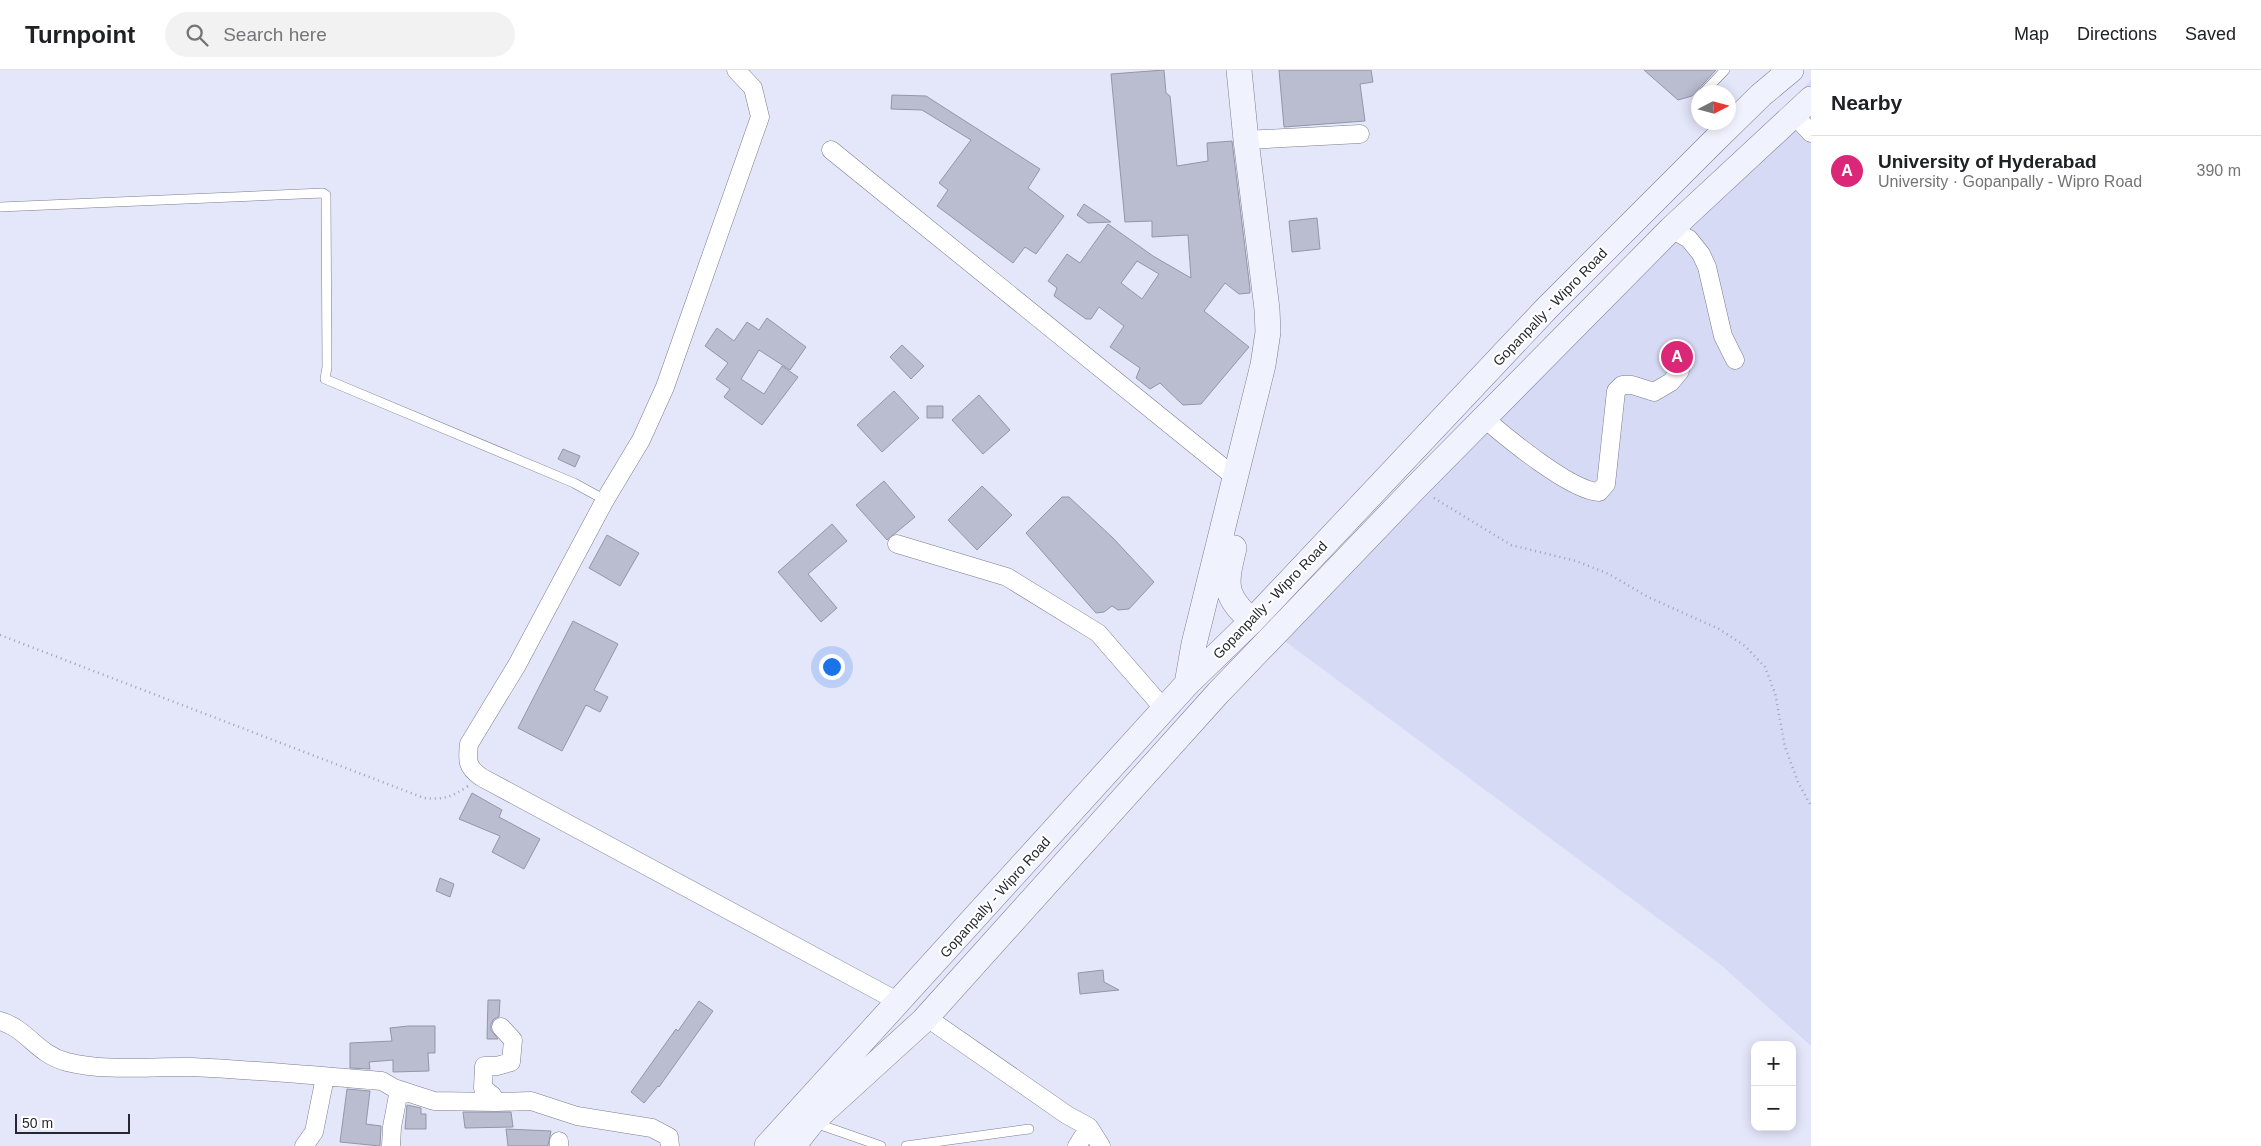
<!DOCTYPE html>
<html lang="en">
<head>
<meta charset="utf-8">
<style>
  body { margin:0; font-family:Arial,sans-serif; background:#f2f2f2; color:#202124 }
  .controls { position:absolute; right:15px; bottom:15px; display:grid; overflow:hidden; border-radius:10px; box-shadow:0 2px 12px #0003 }
  .controls button { width:45px; height:45px; display:grid; place-items:center; padding:0; border:0; border-bottom:1px solid #e0e0e0; background:#fff; color:#202124; font:25px sans-serif }
  .compass { position:absolute; left:1691px; top:15px; width:45px; height:45px; border-radius:50%; background:#fff; box-shadow:0 2px 12px #0003; rotate:84deg }
  .scale { position:absolute; left:15px; bottom:12px; width:115px; box-sizing:border-box; padding-left:5px; border:2px solid #27282f; border-top:0; font-size:14px; line-height:18px; white-space:nowrap; color:#27282f; -webkit-text-stroke:4px #fff; paint-order:stroke }
  .you { position:absolute; left:831px; top:596px; width:18px; height:18px; margin:-12px; border:4px solid #fff; border-radius:50%; background:#1a73e8; box-shadow:0 0 0 8px #1a73e833 }
  .badge { display:grid; place-items:center; width:32px; height:32px; border-radius:50%; background:#db2777; color:#fff; font-size:16px; font-weight:700 }
  .pin { position:absolute; translate:-50% -50%; border:2px solid #fff; box-shadow:0 1px 5px #0006 }
  .list { margin:0; padding:0; list-style:none }
  h2 { display:flex; justify-content:space-between; align-items:center; height:65px; margin:0; padding:0 20px; font-size:21px }
  h2 small { font-size:16px; font-weight:400; color:#757577 }
  .list li { display:grid; grid-template-columns:32px 1fr auto; gap:15px; align-items:center; box-sizing:border-box; height:70px; padding:0 20px; border-top:1px solid #e0e0e0 }
  .list b { display:block; font-size:19px; white-space:nowrap }
  .list p { margin:0; font-size:16px; white-space:nowrap; color:#757577 }
  .list em { font-size:16px; font-style:normal; color:#757577 }
  .icon { flex:none; width:28px; height:28px; fill:none; stroke:currentColor; stroke-width:2; stroke-linecap:round; stroke-linejoin:round }
  .map { position:relative; flex:none; width:1811px; height:1076px; overflow:hidden }
  header { display:flex; align-items:center; gap:30px; box-sizing:border-box; height:70px; padding:0 25px; background:#fff; border-bottom:1px solid #e0e0e0 }
  header strong { font-size:24px }
  nav { display:flex; gap:28px; margin-inline-start:auto; font-size:18px }
  .search { width:350px; height:45px; background:#f2f2f2; display:flex; align-items:center; gap:12px; box-sizing:border-box; padding:0 18px; border-radius:28px; color:#757577; font-size:19px }
  main { display:flex }
  aside { flex:1; background:#fff }
  .map>svg:first-child { display:block }
  .built { fill:#d7daf5 }
  .building { fill:#babccf; stroke:#9395a8; fill-rule:evenodd }
  .lines { fill:none; stroke-linecap:round; stroke-linejoin:round }
  .lane-casing { stroke:#7b7d8f; stroke-width:10 }
  .street-casing { stroke:#7b7d8f; stroke-width:19 }
  .secondary-casing { stroke:#7b7d8f; stroke-width:26 }
  .path { stroke:#a0a2b1; stroke-width:2.5; stroke-dasharray:1 4; stroke-linecap:butt }
  .lane { stroke:#fff; stroke-width:9 }
  .street { stroke:#fff; stroke-width:18 }
  .secondary { stroke:#f0f2fd; stroke-width:25 }
  .labels { text-anchor:middle; dominant-baseline:central; stroke-width:4.5; stroke-linejoin:round; paint-order:stroke }
  .street-label { font-size:14px; fill:#27282f; stroke:#fff }
</style>
</head>
<body>
<header>
<strong>Turnpoint</strong>
<div class="search"><svg class="icon" aria-label="search" viewBox="0 0 24 24"><circle cx="10" cy="10" r="6"/><path d="M15 15l6 6"/></svg>Search here</div>
<nav><a>Map</a><a>Directions</a><a>Saved</a></nav>
</header>
<main>
<div class="map">
<svg width="1811" height="1076" viewBox="0 0 1811 1076">
  <rect width="100%" height="100%" fill="#e4e6fa"/>
  <!-- built -->
  <path class="built" d="M 1811,10 L 1811,976 L 1721,895 L 1274,563 Z"/>
  <!-- building -->
  <path class="building" d="M 1164,0 L 1166,23 L 1170,26 L 1177,96 L 1208,91 L 1207,73 L 1232,71 L 1250,219 L 1250,223 L 1239,224 L 1225,213 L 1204,241 L 1249,277 L 1201,334 L 1183,335 L 1160,313 L 1150,319 L 1136,308 L 1140,298 L 1110,277 L 1124,256 L 1099,237 L 1091,249 L 1086,249 L 1054,226 L 1057,218 L 1048,211 L 1067,184 L 1080,193 L 1108,154 L 1153,186 L 1191,208 L 1188,165 L 1152,167 L 1152,151 L 1125,152 L 1111,4 ZM 1137,191 L 1159,204 L 1142,229 L 1121,213 Z
    M 1279,0 L 1371,0 L 1373,12 L 1360,14 L 1365,51 L 1284,57 Z
    M 1644,0 L 1716,0 L 1692,26 L 1678,30 Z
    M 892,25 L 926,26 L 1040,99 L 1028,118 L 1064,146 L 1036,184 L 1025,177 L 1013,193 L 937,136 L 948,120 L 939,113 L 971,70 L 922,40 L 891,39 Z
    M 1084,134 L 1111,152 L 1088,153 L 1077,145 Z
    M 1317,148 L 1320,179 L 1292,182 L 1289,151 Z
    M 767,248 L 806,277 L 790,300 L 759,280 L 741,309 L 764,324 L 782,296 L 798,307 L 762,355 L 724,327 L 730,319 L 716,309 L 728,293 L 705,276 L 717,258 L 734,271 L 747,252 L 759,260 Z
    M 902,275 L 924,296 L 911,309 L 890,287 Z
    M 894,321 L 919,348 L 882,382 L 857,355 Z
    M 979,325 L 1010,360 L 983,384 L 952,350 Z
    M 927,336 L 943,336 L 943,348 L 927,348 Z
    M 563,379 L 580,386 L 575,397 L 558,389 Z
    M 884,411 L 915,447 L 887,470 L 856,435 Z
    M 982,416 L 1012,445 L 977,480 L 948,450 Z
    M 1062,427 L 1069,427 L 1113,468 L 1154,512 L 1129,539 L 1118,540 L 1112,536 L 1104,542 L 1096,543 L 1026,463 Z
    M 832,454 L 847,471 L 808,504 L 837,538 L 821,552 L 778,502 Z
    M 607,465 L 639,483 L 620,516 L 589,498 Z
    M 573,551 L 618,574 L 594,620 L 608,627 L 600,642 L 586,635 L 562,681 L 518,658 Z
    M 472,723 L 502,740 L 499,747 L 540,769 L 524,799 L 492,782 L 500,766 L 459,749 Z
    M 440,808 L 454,814 L 450,827 L 436,821 Z
    M 1103,900 L 1104,912 L 1119,920 L 1080,924 L 1078,903 Z
    M 488,930 L 500,930 L 499,947 L 494,949 L 491,954 L 491,960 L 498,969 L 487,969 Z
    M 699,931 L 713,941 L 659,1017 L 658,1016 L 644,1033 L 631,1022 L 676,959 L 678,961 Z
    M 408,956 L 435,956 L 435,983 L 428,983 L 429,1001 L 393,1002 L 393,990 L 369,992 L 370,999 L 350,998 L 350,973 L 392,971 L 390,958 Z
    M 347,1019 L 370,1021 L 366,1054 L 381,1056 L 380,1076 L 340,1072 Z
    M 407,1035 L 421,1038 L 421,1044 L 426,1044 L 426,1059 L 405,1059 Z
    M 463,1042 L 511,1042 L 513,1057 L 465,1058 Z
    M 506,1059 L 551,1061 L 548,1076 L 508,1076 Z"/>
  <g class="lines">
    <!-- lane casing -->
    <g class="lane-casing">
      <path id="lane" d="M 1704,22 L 1725,0
        M 0,137 L 323,123 L 326,125 L 327,297 L 325,309 L 574,413 L 605,430
        M 815,1053 L 881,1076
        M 906,1076 L 1029,1059"/>
    </g>
    <!-- street casing -->
    <g class="street-casing">
      <path id="street" d="M 736,0 L 753,18 L 760,47 L 665,317 L 641,370 L 605,430 L 517,595 L 469,674 C 467,691 467,697 481,707 L 899,932
        M 1795,46 L 1811,63
        M 1246,70 L 1360,64
        M 831,80 L 1236,408
        M 1671,159 L 1689,169 L 1701,184 L 1707,197 L 1723,266 L 1735,290
        M 1485,349 C 1507,368 1571,421 1599,422 L 1606,414 L 1616,321 L 1622,315 L 1632,315 L 1654,322 L 1671,312 L 1680,301
        M 897,474 L 1007,507 L 1098,563 L 1165,640
        M 926,947 L 1067,1045 L 1089,1057 L 1077,1076
        M 0,951 C 28,959 36,984 67,992 C 107,1002 151,996 192,997 C 255,1000 319,1006 382,1011 L 394,1018 L 434,1031 L 496,1032 L 531,1031 L 577,1046 L 652,1058 L 669,1067 L 670,1076
        M 496,1032 L 492,1025 L 483,1018 L 484,996 L 497,996 L 511,992 L 513,970 L 501,957
        M 1089,1057 L 1101,1076
        M 304,1076 L 314,1062 L 325,1007
        M 391,1076 L 392,1057 L 399,1020
        M 559,1076 L 559,1071"/>
    </g>
    <!-- secondary casing -->
    <g class="secondary-casing">
      <path id="secondary" d="M 1234,478 C 1225,515 1223,525 1252,551
        M 1187,614 L 1194,574 L 1263,295 L 1268,262 L 1267,239 L 1246,70 L 1239,0
        M 767,1076 L 1187,614 L 1252,551 L 1547,238 L 1712,73 L 1761,25 L 1791,0
        M 793,1076 L 812,1052 L 923,951 L 1218,623 L 1416,417 L 1671,159 L 1811,29"/>
    </g>
    <!-- path -->
    <path class="path" d="M 1434,428 L 1511,475 L 1576,491 L 1609,504 L 1648,527 L 1719,559 L 1745,576 L 1765,597 L 1775,623 L 1785,677 L 1798,712 L 1811,736
      M 0,565 L 424,728 C 443,730 452,727 468,716"/>
    <!-- lane -->
    <use href="#lane" class="lane"/>
    <!-- street -->
    <use href="#street" class="street"/>
    <!-- secondary -->
    <use href="#secondary" class="secondary"/>
  </g>
  <g class="labels">
    <!-- street labels -->
    <g class="street-label">
      <text transform="translate(1550 237) rotate(-46)">Gopanpally - Wipro Road</text>
      <text transform="translate(1270 530) rotate(-46)">Gopanpally - Wipro Road</text>
      <text transform="translate(995 827) rotate(-48)">Gopanpally - Wipro Road</text>
    </g>
  </g>
</svg>
<div class="controls">
<button>+</button>
<button>−</button>
</div>
<svg class="compass" viewBox="-18 -18 36 36"><path d="M0-13l5 13h-10z" fill="#e53935"/><path d="M0 13l5-13h-10z" fill="#757577"/></svg>
<div class="scale">50 m</div>
<div class="you"></div>
<div class="pin badge" style="left:1677px;top:287px">A</div>
</div>
<aside>
<h2>Nearby<small></small></h2>
<ul class="list">
<li><span class="badge">A</span><div><b>University of Hyderabad</b><p>University · Gopanpally - Wipro Road</p></div><em>390 m</em></li>
</ul>
</aside>
</main>
</body>
</html>
